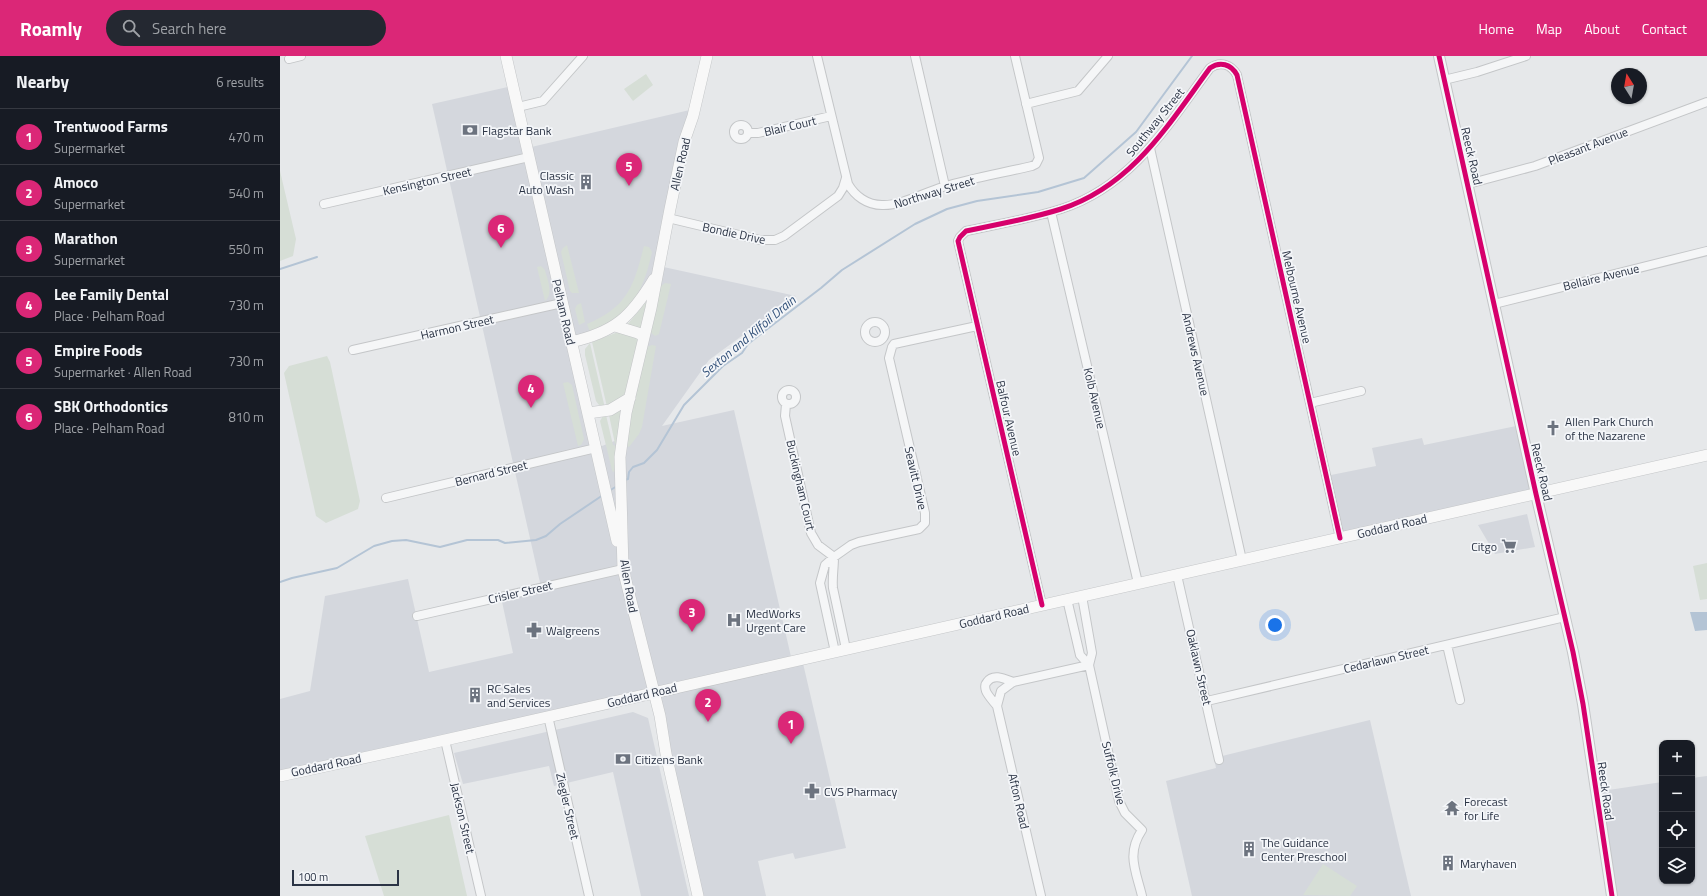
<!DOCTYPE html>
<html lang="en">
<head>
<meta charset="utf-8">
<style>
  body { margin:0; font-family:"Titillium Web",sans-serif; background:#242831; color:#f1f3f6 }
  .controls { position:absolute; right:12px; bottom:12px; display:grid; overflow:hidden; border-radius:8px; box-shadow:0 1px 3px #0004 }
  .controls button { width:36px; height:36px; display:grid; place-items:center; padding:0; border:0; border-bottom:1px solid #363941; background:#171b24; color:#f1f3f6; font:20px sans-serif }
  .compass { position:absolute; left:1331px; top:12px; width:36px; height:36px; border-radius:50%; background:#171b24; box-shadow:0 1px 3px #0004; rotate:349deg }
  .scale { position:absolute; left:12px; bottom:10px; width:107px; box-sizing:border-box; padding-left:4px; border:2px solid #2b3445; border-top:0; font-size:11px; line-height:14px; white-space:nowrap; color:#2b3445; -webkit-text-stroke:3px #f4f6f9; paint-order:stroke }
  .you { position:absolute; left:995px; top:569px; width:14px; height:14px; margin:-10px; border:3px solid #fff; border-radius:50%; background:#1a73e8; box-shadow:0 0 0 6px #1a73e833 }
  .badge { display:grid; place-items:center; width:26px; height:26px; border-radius:50%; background:#db2777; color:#fff; font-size:13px; font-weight:700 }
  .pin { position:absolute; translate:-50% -33px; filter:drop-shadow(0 1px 2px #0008) }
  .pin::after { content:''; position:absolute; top:21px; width:14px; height:12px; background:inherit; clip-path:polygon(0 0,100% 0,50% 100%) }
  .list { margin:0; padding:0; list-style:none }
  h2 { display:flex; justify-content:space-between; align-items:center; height:52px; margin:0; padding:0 16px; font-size:17px }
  h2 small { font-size:13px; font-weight:400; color:#9ea1a6 }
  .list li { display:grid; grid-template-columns:26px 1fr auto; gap:12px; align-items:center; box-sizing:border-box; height:56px; padding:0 16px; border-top:1px solid #363941 }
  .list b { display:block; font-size:15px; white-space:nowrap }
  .list p { margin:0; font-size:13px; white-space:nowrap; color:#9ea1a6 }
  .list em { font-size:13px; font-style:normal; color:#9ea1a6 }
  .icon { flex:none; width:22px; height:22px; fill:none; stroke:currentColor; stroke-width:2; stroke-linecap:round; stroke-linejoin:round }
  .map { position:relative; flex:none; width:1427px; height:840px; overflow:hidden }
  header { display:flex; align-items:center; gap:24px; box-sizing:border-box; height:56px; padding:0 20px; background:#db2777; color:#fff }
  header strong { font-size:19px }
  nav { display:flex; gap:22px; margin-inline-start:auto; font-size:14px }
  .search { width:280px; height:36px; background:#242831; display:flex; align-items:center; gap:10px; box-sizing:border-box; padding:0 14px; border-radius:22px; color:#9ea1a6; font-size:15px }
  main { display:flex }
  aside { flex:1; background:#171b24 }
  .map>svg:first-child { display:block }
  .built { fill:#d4d7dd; fill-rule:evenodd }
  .green { fill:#d6ded6 }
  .water { fill:#b4c4d5 }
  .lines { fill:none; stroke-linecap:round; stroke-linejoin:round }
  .stream { stroke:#b4c4d5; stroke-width:2 }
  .minor-casing { stroke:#c4c6c8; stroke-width:10 }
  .tertiary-casing { stroke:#c4c6c8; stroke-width:12 }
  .secondary-casing { stroke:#c4c6c8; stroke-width:12 }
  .minor { stroke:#f5f6f7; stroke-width:8 }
  .tertiary { stroke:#f5f6f7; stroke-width:10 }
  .secondary { stroke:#f8f8f8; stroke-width:11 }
  .cycleway-casing { stroke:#f4f6f9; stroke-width:8 }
  .cycleway { stroke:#d6006c; stroke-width:5 }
  .labels { text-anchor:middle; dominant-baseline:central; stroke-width:3.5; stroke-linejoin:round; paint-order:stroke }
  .street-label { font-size:12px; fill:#2b3445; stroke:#f4f6f9 }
  .poi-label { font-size:12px; fill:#2b3445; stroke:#f4f6f9; text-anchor:start }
  .water-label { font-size:13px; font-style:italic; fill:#34527a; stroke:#f4f6f9 }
</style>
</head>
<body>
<header>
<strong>Roamly</strong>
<div class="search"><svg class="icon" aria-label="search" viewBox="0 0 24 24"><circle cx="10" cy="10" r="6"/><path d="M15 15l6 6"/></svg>Search here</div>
<nav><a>Home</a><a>Map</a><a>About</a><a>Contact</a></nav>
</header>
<main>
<aside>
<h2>Nearby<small>6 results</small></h2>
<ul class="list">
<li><span class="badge">1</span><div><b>Trentwood Farms</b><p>Supermarket</p></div><em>470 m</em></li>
<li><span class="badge">2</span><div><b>Amoco</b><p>Supermarket</p></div><em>540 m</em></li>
<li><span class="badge">3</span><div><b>Marathon</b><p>Supermarket</p></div><em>550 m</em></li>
<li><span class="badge">4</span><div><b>Lee Family Dental</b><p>Place · Pelham Road</p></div><em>730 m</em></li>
<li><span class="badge">5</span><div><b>Empire Foods</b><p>Supermarket · Allen Road</p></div><em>730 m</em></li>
<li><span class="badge">6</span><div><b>SBK Orthodontics</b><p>Place · Pelham Road</p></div><em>810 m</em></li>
</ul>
</aside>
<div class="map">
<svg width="1427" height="840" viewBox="0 0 1427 840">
  <rect width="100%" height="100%" fill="#e6e8ea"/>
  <!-- built -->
  <path class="built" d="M 232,30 L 247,92 L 414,53 L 379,210 L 516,240 L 429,304 L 382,370 L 454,354 L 512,605 L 522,603 L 566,792 L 515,803 L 513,797 L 478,805 L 486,840 L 418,840 L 372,637 L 0,720 L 0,643 L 30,635 L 45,540 L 128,523 L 149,616 L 233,597 L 221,541 L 261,531 L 152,48 ZM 377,219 L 342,382 L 317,392 L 291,286 L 361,244 Z
    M 1241,369 L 1256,438 L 1060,482 L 1046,420 L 1096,410 L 1092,392 L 1142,382 L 1144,389 Z
    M 1247,458 L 1255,491 L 1215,498 L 1198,469 Z
    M 353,656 L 368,662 L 409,840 L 361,840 L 333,716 L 274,730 L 269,710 L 183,728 L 174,697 Z
    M 1090,664 L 1131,840 L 912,840 L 886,725 L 936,712 L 934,702 Z
    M 1427,720 L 1427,840 L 1332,840 L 1315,736 L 1382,726 L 1382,825 L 1412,825 L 1412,722 Z"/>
  <!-- green -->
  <path class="green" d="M 366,18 L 373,29 L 353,45 L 344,33 Z
    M 0,115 L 16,183 L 13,200 L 0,205 Z
    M 287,189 L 299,237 L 292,237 L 290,235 L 281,196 L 283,192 Z
    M 364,190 L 369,191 L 372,196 C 366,222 359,244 338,262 C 331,268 318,272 310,276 L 307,268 C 348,251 354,229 364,190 Z
    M 261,210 L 265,214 C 267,223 274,237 265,245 L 257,211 Z
    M 385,227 L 391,228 L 379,278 L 375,280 L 370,276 L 381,230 Z
    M 366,246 L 367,247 L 361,273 L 347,269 Z
    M 301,247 L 305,266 L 299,269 L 295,253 L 297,249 Z
    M 338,276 L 356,281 L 358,286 L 345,337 L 342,341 L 327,351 L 312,286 Z
    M 310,287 L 324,348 L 324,351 L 319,349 L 316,345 L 305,299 L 305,293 Z
    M 372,289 L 376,290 L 362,371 L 359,378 L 349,391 L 345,389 L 349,365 L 367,291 Z
    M 47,300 L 50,306 L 80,445 L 78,453 L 46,467 L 36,460 L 4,317 L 9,310 Z
    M 288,326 L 292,329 L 304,383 L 301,389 L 298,390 L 283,327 Z
    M 341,354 L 337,388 L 335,388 L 329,359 Z
    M 326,359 L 333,389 L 337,390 L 335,415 L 333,416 L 332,414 L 320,365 L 323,360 Z
    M 1427,507 L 1427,543 L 1420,544 L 1413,510 Z
    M 169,759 L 187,840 L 104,840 L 85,780 Z
    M 1043,808 L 1077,830 L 1070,840 L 1023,839 Z"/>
  <!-- water -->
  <path class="water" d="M 1410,556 L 1427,556 L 1427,574 L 1415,575 Z"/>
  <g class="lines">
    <!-- stream -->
    <path class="stream" d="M 0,213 L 37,201
      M 345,424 L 348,423 L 349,416 L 353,411 L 364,407 L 377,394 L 404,349 L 443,310 L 462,297 L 468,288 L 482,277 L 541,232 L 562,214 L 635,168 L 667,153 L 697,145 L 758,136 L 804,122 L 856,76 L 912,0
      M 329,435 L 337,430
      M 0,526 L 12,522 L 57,512 L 94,490 L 112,485 L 126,484 L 160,491 L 187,484 L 218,484 L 225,487 L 256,484 L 266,480 L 280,468 L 323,439"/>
    <!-- minor casing -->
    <g class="minor-casing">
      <path id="minor" d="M 537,0 L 568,128 C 575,140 587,149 602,149 C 621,150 645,136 663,131 C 692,122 723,117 752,110 L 756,108 L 759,102 L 735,0
        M 635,0 L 665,130
        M 9,3 L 21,0
        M 1164,24 L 1197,16 L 1246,0
        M 746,48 L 798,35 L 828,0
        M 238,51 L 263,45 L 303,0
        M454 76a7 7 0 1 1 14 0a7 7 0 1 1-14 0Z
        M 468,77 L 478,77 L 551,60
        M 870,92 L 962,504
        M 1188,128 L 1255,110 L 1427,46
        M 44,148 L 249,101
        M 771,156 L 858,527
        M 388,162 L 480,184 L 495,184 L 504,180 L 558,140 L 563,132 L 566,122
        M 1214,248 L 1427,195
        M585 276a10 10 0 1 1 20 0a10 10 0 1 1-20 0Z
        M 612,291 L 614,288 L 697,270
        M 73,294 L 282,247
        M502 341a7 7 0 1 1 14 0a7 7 0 1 1-14 0Z
        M 1030,347 L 1081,335
        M 506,348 L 505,360 L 531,477 L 538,489 L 554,501 L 571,489 L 579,486 L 639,473 L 645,467 L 645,457 L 609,302 L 612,291
        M 106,442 L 316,392
        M 897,519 L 939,704
        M 802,540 L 812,597 L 809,609 L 839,745 L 845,757 L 862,774 C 846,798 856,815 862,840
        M 787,543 L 800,599 L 809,609
        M 762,549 L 678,185 L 680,181 L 686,175 C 718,168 750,163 781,153 C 852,130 888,69 930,12 C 940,5 951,8 957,19 L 1060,482
        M 137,560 L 343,513
        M 1167,589 L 1180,644
        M 555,596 L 540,527 L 545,509 L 554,501 C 554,512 552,522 553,532 L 566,593
        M 927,645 L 1285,561
        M 717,650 C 714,646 708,640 706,635 C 705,632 705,628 707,626 C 713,617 725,623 733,626
        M 268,660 L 309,840
        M 165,684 L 201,840
        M 761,840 L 717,650 L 721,635 L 733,626 L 809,609"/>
    </g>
    <!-- tertiary casing -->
    <g class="tertiary-casing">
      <path id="tertiary" d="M 1159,0 L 1256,438 L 1293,596 L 1303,648 L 1332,840"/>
    </g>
    <!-- secondary casing -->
    <g class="secondary-casing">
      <path id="secondary" d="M 226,0 L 337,485
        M 335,270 L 358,277 L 364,280
        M 291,286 C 335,276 351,261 374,223
        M 308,357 L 330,354 L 350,342
        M 0,720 L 143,689 L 1427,399
        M 418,840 L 386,698 L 380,660 L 343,513 L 340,401 L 346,357 L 371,252 L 390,153 L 404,86 L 413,60 L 427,0"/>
    </g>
    <!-- minor -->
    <use href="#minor" class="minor"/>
    <!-- tertiary -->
    <use href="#tertiary" class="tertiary"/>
    <!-- secondary -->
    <use href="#secondary" class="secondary"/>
    <!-- cycleway casing -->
    <g class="cycleway-casing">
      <path id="cycleway" d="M 1159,0 L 1256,438 L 1293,596 L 1303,648 L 1332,840
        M 762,549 L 678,185 L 680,181 L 686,175 C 718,168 750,163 781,153 C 852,130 888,69 930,12 C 940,5 951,8 957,19 L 1060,482"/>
    </g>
    <!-- cycleway -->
    <use href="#cycleway" class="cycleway"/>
  </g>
  <!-- icons -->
  <defs>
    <g id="bank-bare" transform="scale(1.2)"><path d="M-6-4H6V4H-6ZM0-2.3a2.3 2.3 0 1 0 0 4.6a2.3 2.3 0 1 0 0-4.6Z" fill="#6c737f" stroke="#f4f6f9" stroke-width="2.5" paint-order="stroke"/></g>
    <g id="building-bare" transform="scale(1.2)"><path d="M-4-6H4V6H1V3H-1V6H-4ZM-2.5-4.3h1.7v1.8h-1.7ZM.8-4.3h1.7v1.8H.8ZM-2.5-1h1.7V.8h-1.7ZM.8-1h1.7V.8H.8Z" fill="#6c737f" stroke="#f4f6f9" stroke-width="2.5" paint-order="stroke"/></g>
    <g id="church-bare" transform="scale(1.2)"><path d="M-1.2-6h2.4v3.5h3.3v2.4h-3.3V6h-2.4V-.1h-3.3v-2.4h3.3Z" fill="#6c737f" stroke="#f4f6f9" stroke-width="2.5" paint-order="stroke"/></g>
    <g id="supermarket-bare" transform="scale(1.2)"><path d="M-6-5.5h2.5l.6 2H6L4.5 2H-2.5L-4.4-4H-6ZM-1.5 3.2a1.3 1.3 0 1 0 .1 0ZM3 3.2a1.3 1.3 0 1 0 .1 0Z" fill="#6c737f" stroke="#f4f6f9" stroke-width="2.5" paint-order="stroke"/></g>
    <g id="hospital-bare" transform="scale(1.2)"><path d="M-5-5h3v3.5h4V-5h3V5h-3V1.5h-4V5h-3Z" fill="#6c737f" stroke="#f4f6f9" stroke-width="2.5" paint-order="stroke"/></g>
    <g id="pharmacy-bare" transform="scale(1.2)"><path d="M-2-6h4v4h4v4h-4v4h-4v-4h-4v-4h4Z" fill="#6c737f" stroke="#f4f6f9" stroke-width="2.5" paint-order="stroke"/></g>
    <g id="temple-bare" transform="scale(1.2)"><path d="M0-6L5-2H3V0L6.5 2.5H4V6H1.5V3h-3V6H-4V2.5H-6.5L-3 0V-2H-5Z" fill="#6c737f" stroke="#f4f6f9" stroke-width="2.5" paint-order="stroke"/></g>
  </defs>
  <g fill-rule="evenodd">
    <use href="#bank-bare" x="190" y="74"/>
    <use href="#building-bare" x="306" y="126"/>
    <use href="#church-bare" x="1273" y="372"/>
    <use href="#supermarket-bare" x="1229" y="490"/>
    <use href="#hospital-bare" x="454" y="564"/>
    <use href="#pharmacy-bare" x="254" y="574"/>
    <use href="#building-bare" x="195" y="639"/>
    <use href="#bank-bare" x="343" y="703"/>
    <use href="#pharmacy-bare" x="532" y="735"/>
    <use href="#temple-bare" x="1172" y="752"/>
    <use href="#building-bare" x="969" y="793"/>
    <use href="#building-bare" x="1168" y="807"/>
  </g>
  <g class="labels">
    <!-- street labels -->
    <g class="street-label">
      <text transform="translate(875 66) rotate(-51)">Southway Street</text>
      <text transform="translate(510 70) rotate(-13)">Blair Court</text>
      <text transform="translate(1308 90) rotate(-21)">Pleasant Avenue</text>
      <text transform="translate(1192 100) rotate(77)">Reeck Road</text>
      <text transform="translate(400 108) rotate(-77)">Allen Road</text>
      <text transform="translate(147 125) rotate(-13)">Kensington Street</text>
      <text transform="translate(654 136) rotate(-17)">Northway Street</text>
      <text transform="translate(454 177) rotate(12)">Bondie Drive</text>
      <text transform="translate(1321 221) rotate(-14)">Bellaire Avenue</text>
      <text transform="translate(1017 241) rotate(77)">Melbourne Avenue</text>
      <text transform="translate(284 256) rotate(77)">Pelham Road</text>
      <text transform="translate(177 271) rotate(-13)">Harmon Street</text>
      <text transform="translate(916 298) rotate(77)">Andrews Avenue</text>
      <text transform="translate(815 342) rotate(77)">Kolb Avenue</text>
      <text transform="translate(729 362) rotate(77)">Balfour Avenue</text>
      <text transform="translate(1262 416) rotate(77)">Reeck Road</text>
      <text transform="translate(211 417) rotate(-14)">Bernard Street</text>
      <text transform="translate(636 422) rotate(77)">Seavitt Drive</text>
      <text transform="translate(521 429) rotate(77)">Buckingham Court</text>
      <text transform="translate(1112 470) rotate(-13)">Goddard Road</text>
      <text transform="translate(349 530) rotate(80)">Allen Road</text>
      <text transform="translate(240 536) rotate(-13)">Crisler Street</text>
      <text transform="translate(714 560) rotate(-13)">Goddard Road</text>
      <text transform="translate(1106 603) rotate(-13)">Cedarlawn Street</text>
      <text transform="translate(919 611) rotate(77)">Oaklawn Street</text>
      <text transform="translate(362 639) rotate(-13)">Goddard Road</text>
      <text transform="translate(46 709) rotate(-12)">Goddard Road</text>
      <text transform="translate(834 717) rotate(76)">Suffolk Drive</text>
      <text transform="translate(1326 735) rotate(82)">Reeck Road</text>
      <text transform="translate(739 745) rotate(77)">Afton Road</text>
      <text transform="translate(288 750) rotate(77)">Ziegler Street</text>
      <text transform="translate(183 762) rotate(77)">Jackson Street</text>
    </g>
    <!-- poi labels -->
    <g class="poi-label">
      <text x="202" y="74">Flagstar Bank</text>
      <text x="294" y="119" text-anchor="end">Classic<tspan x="294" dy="14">Auto Wash</tspan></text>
      <text x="1285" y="365">Allen Park Church<tspan x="1285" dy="14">of the Nazarene</tspan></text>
      <text x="1217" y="490" text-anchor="end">Citgo</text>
      <text x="466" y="557">MedWorks<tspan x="466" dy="14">Urgent Care</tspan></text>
      <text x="266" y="574">Walgreens</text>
      <text x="207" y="632">RC Sales<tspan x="207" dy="14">and Services</tspan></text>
      <text x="355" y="703">Citizens Bank</text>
      <text x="544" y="735">CVS Pharmacy</text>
      <text x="1184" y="745">Forecast<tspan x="1184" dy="14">for Life</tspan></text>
      <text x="981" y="786">The Guidance<tspan x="981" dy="14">Center Preschool</tspan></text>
      <text x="1180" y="807">Maryhaven</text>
    </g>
    <!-- water labels -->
    <g class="water-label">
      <text transform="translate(468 280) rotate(-40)">Sexton and Kilfoil Drain</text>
    </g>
  </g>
</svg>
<div class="controls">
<button>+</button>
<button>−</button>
<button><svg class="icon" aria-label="locate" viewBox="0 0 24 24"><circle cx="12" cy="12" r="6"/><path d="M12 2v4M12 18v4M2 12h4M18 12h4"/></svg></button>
<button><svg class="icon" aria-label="layers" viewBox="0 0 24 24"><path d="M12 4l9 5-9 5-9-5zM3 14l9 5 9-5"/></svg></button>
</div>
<svg class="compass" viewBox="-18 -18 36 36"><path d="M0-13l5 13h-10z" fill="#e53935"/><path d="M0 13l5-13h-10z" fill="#9ea1a6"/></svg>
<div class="scale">100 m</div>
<div class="you"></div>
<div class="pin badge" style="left:511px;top:688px">1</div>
<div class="pin badge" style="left:428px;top:666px">2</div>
<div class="pin badge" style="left:412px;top:576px">3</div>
<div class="pin badge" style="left:251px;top:352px">4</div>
<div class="pin badge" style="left:349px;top:130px">5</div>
<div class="pin badge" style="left:221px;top:192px">6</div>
</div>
</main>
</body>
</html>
